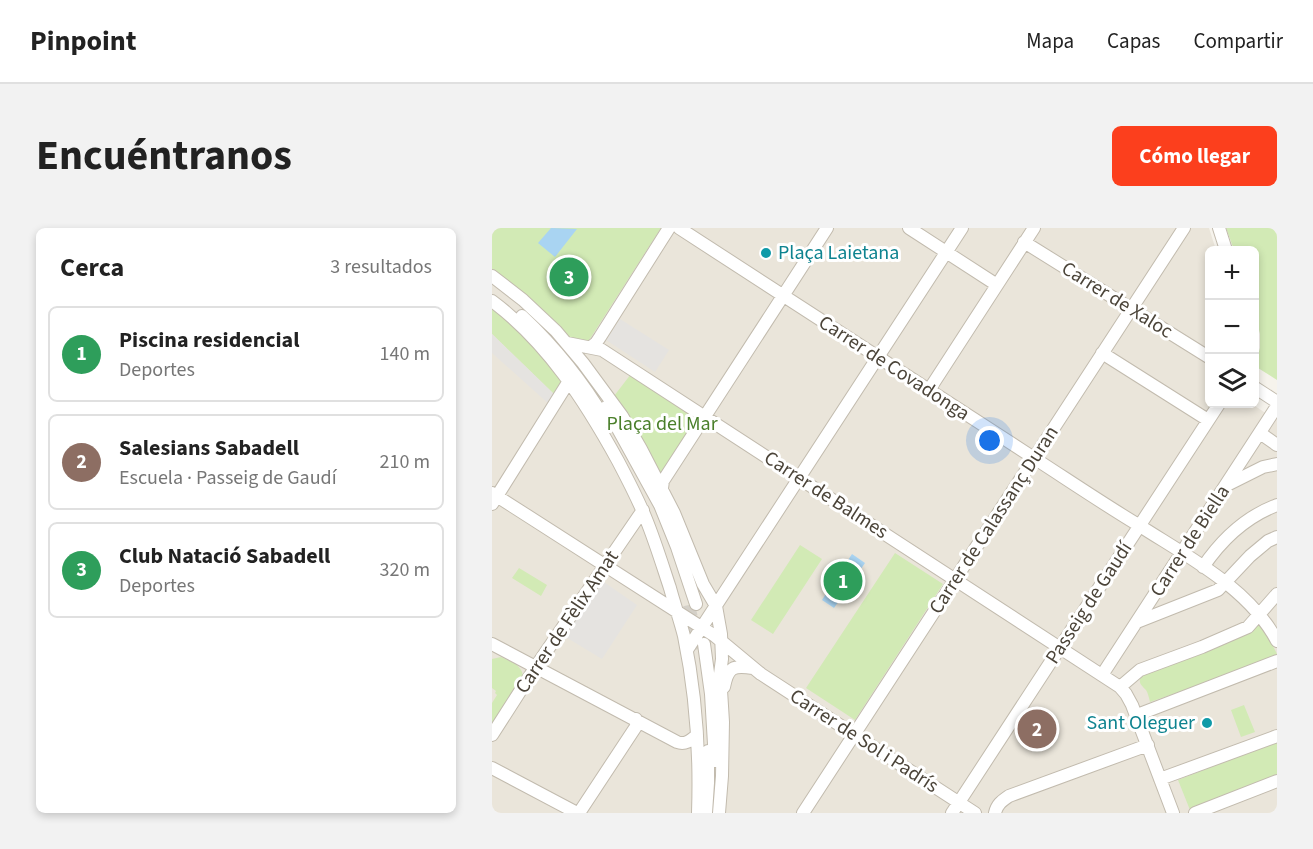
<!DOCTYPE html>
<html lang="es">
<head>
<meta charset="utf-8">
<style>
  body { margin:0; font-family:"Source Sans 3",sans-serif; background:#f2f2f2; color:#222 }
  .controls { position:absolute; right:18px; top:18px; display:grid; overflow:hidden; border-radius:9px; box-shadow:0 3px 9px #0003 }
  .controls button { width:54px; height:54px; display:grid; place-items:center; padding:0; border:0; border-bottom:2px solid #e0e0e0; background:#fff; color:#222; font:30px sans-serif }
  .you { position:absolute; left:498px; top:213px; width:21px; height:21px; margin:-15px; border:4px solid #fff; border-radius:50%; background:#1a73e8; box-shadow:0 0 0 9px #1a73e833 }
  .badge { display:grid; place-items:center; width:39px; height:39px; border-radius:50%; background:#fc3f1d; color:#fff; font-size:20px; font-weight:700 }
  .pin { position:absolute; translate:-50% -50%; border:3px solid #fff; box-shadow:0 2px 6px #0006 }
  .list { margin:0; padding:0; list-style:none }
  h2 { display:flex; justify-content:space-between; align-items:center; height:78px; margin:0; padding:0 24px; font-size:26px }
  h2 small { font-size:20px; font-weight:400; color:#767676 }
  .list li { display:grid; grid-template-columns:39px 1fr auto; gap:18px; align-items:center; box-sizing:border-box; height:96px; margin:0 12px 12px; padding:0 12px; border:2px solid #e0e0e0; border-radius:9px }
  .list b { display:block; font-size:22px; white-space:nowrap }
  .list p { margin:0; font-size:20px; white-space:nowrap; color:#767676 }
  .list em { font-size:20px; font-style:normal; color:#767676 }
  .icon { flex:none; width:33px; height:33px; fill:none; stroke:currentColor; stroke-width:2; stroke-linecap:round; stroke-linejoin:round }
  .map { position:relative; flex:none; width:785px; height:585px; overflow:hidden; border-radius:9px }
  header { display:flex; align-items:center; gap:36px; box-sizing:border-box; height:84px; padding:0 30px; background:#fff; border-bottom:2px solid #e0e0e0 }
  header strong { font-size:28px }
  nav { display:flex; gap:33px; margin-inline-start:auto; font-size:21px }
  .intro { display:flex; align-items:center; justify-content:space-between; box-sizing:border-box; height:144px; padding:0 36px }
  h1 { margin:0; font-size:42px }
  .button { padding:15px 27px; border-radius:9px; background:#fc3f1d; color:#fff; font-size:21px; font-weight:700 }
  main { display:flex; gap:36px; padding:0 36px }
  aside { flex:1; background:#fff; border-radius:9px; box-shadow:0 3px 9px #0003 }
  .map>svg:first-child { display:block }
  .residential { fill:#eae5da }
  .green { fill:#d2eab5 }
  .parking { fill:#e5e3e0 }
  .water { fill:#a9d4f2 }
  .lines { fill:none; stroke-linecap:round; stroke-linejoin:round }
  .minor-tunnel { stroke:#d4d0c8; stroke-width:12; stroke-dasharray:12 6; stroke-linecap:butt }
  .minor-casing { stroke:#c2bbae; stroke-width:14 }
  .minor { stroke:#fff; stroke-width:12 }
  .culture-dot { fill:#0f9aa8; stroke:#fff; stroke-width:2 }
  .labels { text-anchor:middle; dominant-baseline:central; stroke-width:6; stroke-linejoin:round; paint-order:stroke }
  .culture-label { font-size:20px; fill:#0d838f; stroke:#fff; text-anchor:start }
  .street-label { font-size:20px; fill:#4b4439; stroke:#fff }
  .park-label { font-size:20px; fill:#4a7f2a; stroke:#fff }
</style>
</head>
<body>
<header>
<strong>Pinpoint</strong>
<nav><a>Mapa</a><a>Capas</a><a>Compartir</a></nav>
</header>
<div class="intro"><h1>Encuéntranos</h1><a class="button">Cómo llegar</a></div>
<main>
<aside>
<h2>Cerca<small>3 resultados</small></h2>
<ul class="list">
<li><span class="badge" style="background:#2e9e5b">1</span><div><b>Piscina residencial</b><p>Deportes</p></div><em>140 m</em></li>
<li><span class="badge" style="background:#8d6e63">2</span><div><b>Salesians Sabadell</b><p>Escuela · Passeig de Gaudí</p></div><em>210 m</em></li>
<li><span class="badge" style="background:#2e9e5b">3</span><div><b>Club Natació Sabadell</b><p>Deportes</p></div><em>320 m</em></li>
</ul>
</aside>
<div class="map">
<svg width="785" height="585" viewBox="0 0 785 585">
  <rect width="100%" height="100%" fill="#f6f3ec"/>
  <!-- residential -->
  <path class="residential" d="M 0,0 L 717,0 L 724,22 L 718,22 L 718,176 L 760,176 L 775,186 L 785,178 L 785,585 L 0,585 Z"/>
  <!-- green -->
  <path class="green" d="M 2,0 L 169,0 L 94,117 L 75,115 L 0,47 L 0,2 Z
    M 734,0 L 785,0 L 785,152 L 766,140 L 764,133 L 768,120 L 768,106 L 763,85 L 762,22 L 742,22 Z
    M 0,78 L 26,98 L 74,153 L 63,167 L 0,106 Z
    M 139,146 L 202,185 L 203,195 L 168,247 L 122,168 Z
    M 308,317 L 330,331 L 281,406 L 259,392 Z
    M 403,325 L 451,356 L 363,492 L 314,460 Z
    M 27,340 L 55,357 L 49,368 L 20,350 Z
    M 764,393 L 774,404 L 785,426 L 785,430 L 658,474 C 657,470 656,465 654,462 C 649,457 646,455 649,448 Z
    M 9,429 C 18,433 30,437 31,448 L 0,497 L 0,475 L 5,467 L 3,465 L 4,463 L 0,460 L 0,431 Z
    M 752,477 L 763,504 L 749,509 L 739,482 Z
    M 785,513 L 785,549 L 698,582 L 686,552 Z"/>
  <!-- parking -->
  <path class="parking" d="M 128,91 L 177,122 L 163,144 L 114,112 Z
    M 0,106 L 63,167 L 58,177 L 0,125 Z
    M 109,352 L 145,377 L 110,431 L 72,408 Z"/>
  <!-- water -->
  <path class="water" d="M 59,0 L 85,1 L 63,29 L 46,15 Z
    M 360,326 L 373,335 L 342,380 L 330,372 Z"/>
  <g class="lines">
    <!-- minor-tunnel -->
    <path class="minor-tunnel" d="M 197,377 L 207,421"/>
    <!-- minor casing -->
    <g class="minor-casing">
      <path id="minor" d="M 187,0 C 306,77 425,155 545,232 C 579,254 613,277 648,298 C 696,329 757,360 785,413
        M 417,0 L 505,57
        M 727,0 L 734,22
        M 532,14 L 718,130
        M 0,48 L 31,72 L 64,103 L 91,135 L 130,188 L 149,221 L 182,285 L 211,356 L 224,378 L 229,406 L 230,431 L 228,446 L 231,494 L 230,548 L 227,585
        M 0,73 C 55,114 93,173 126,233 C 136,252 146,271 154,291 C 163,313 170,336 178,360 C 182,375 188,392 192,408 C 204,466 208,526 206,585
        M 30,88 C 63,119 91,154 114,193
        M 75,115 L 110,122 L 628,459 L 634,466 L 640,477 L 681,585
        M 99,119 L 104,115 L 108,109 L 177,0
        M 610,125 L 716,192
        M 762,159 L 785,174
        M 437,162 L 542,0
        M 114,179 L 168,277 L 185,319 L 204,376
        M 768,205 L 785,217
        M 735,257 L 771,239 L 785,236
        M 170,260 L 171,253 L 335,0
        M 0,265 L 223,408 L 269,446 L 483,585
        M 0,276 L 77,153
        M 711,339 C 730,311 753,289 785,277
        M 645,394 L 726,362 L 758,328 L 776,313 L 785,309
        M 0,416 L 185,514 C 193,517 198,513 205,507
        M 212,416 L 219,466 L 223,533
        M 195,422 L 470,0
        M 610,447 L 785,178
        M 232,459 C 236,439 241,437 261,440
        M 628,459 L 648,442 L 710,419 L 756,399 L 785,366
        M 645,487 L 785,433
        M 0,507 L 43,440 L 151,282
        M 0,540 L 85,585
        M 668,551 L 785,508
        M 87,585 L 143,500 L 145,496 L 144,491
        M 214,585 L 216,555 L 216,523
        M 311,585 L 692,0
        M 460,585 L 727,176
        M 503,585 C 505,576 510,573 517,568 L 656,517
        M 703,585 L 785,553"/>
    </g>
    <!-- minor -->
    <use href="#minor" class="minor"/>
  </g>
  <!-- markers -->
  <g class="culture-dot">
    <circle cx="274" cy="25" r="6"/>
    <circle cx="715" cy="495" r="6"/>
  </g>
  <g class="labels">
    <!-- culture labels -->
    <g class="culture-label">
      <text x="286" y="25">Plaça Laietana</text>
      <text x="703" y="495" text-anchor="end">Sant Oleguer</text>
    </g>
    <!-- street labels -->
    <g class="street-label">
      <text transform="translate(625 72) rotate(32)">Carrer de Xaloc</text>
      <text transform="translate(402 140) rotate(33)">Carrer de Covadonga</text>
      <text transform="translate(334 267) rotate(33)">Carrer de Balmes</text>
      <text transform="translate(502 292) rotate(-57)">Carrer de Calassanç Duran</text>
      <text transform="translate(698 313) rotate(-57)">Carrer de Biella</text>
      <text transform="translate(597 375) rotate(-57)">Passeig de Gaudí</text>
      <text transform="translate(75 394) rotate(-56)">Carrer de Fèlix Amat</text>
      <text transform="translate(372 513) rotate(33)">Carrer de Sol i Padrís</text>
    </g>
    <!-- park labels -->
    <g class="park-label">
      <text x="170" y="196">Plaça del Mar</text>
    </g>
  </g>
</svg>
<div class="controls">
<button>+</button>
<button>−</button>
<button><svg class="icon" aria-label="layers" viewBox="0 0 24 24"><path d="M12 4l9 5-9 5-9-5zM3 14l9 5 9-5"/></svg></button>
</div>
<div class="you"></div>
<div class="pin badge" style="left:351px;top:353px;background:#2e9e5b">1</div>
<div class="pin badge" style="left:545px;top:501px;background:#8d6e63">2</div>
<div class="pin badge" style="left:77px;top:49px;background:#2e9e5b">3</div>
</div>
</main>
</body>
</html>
